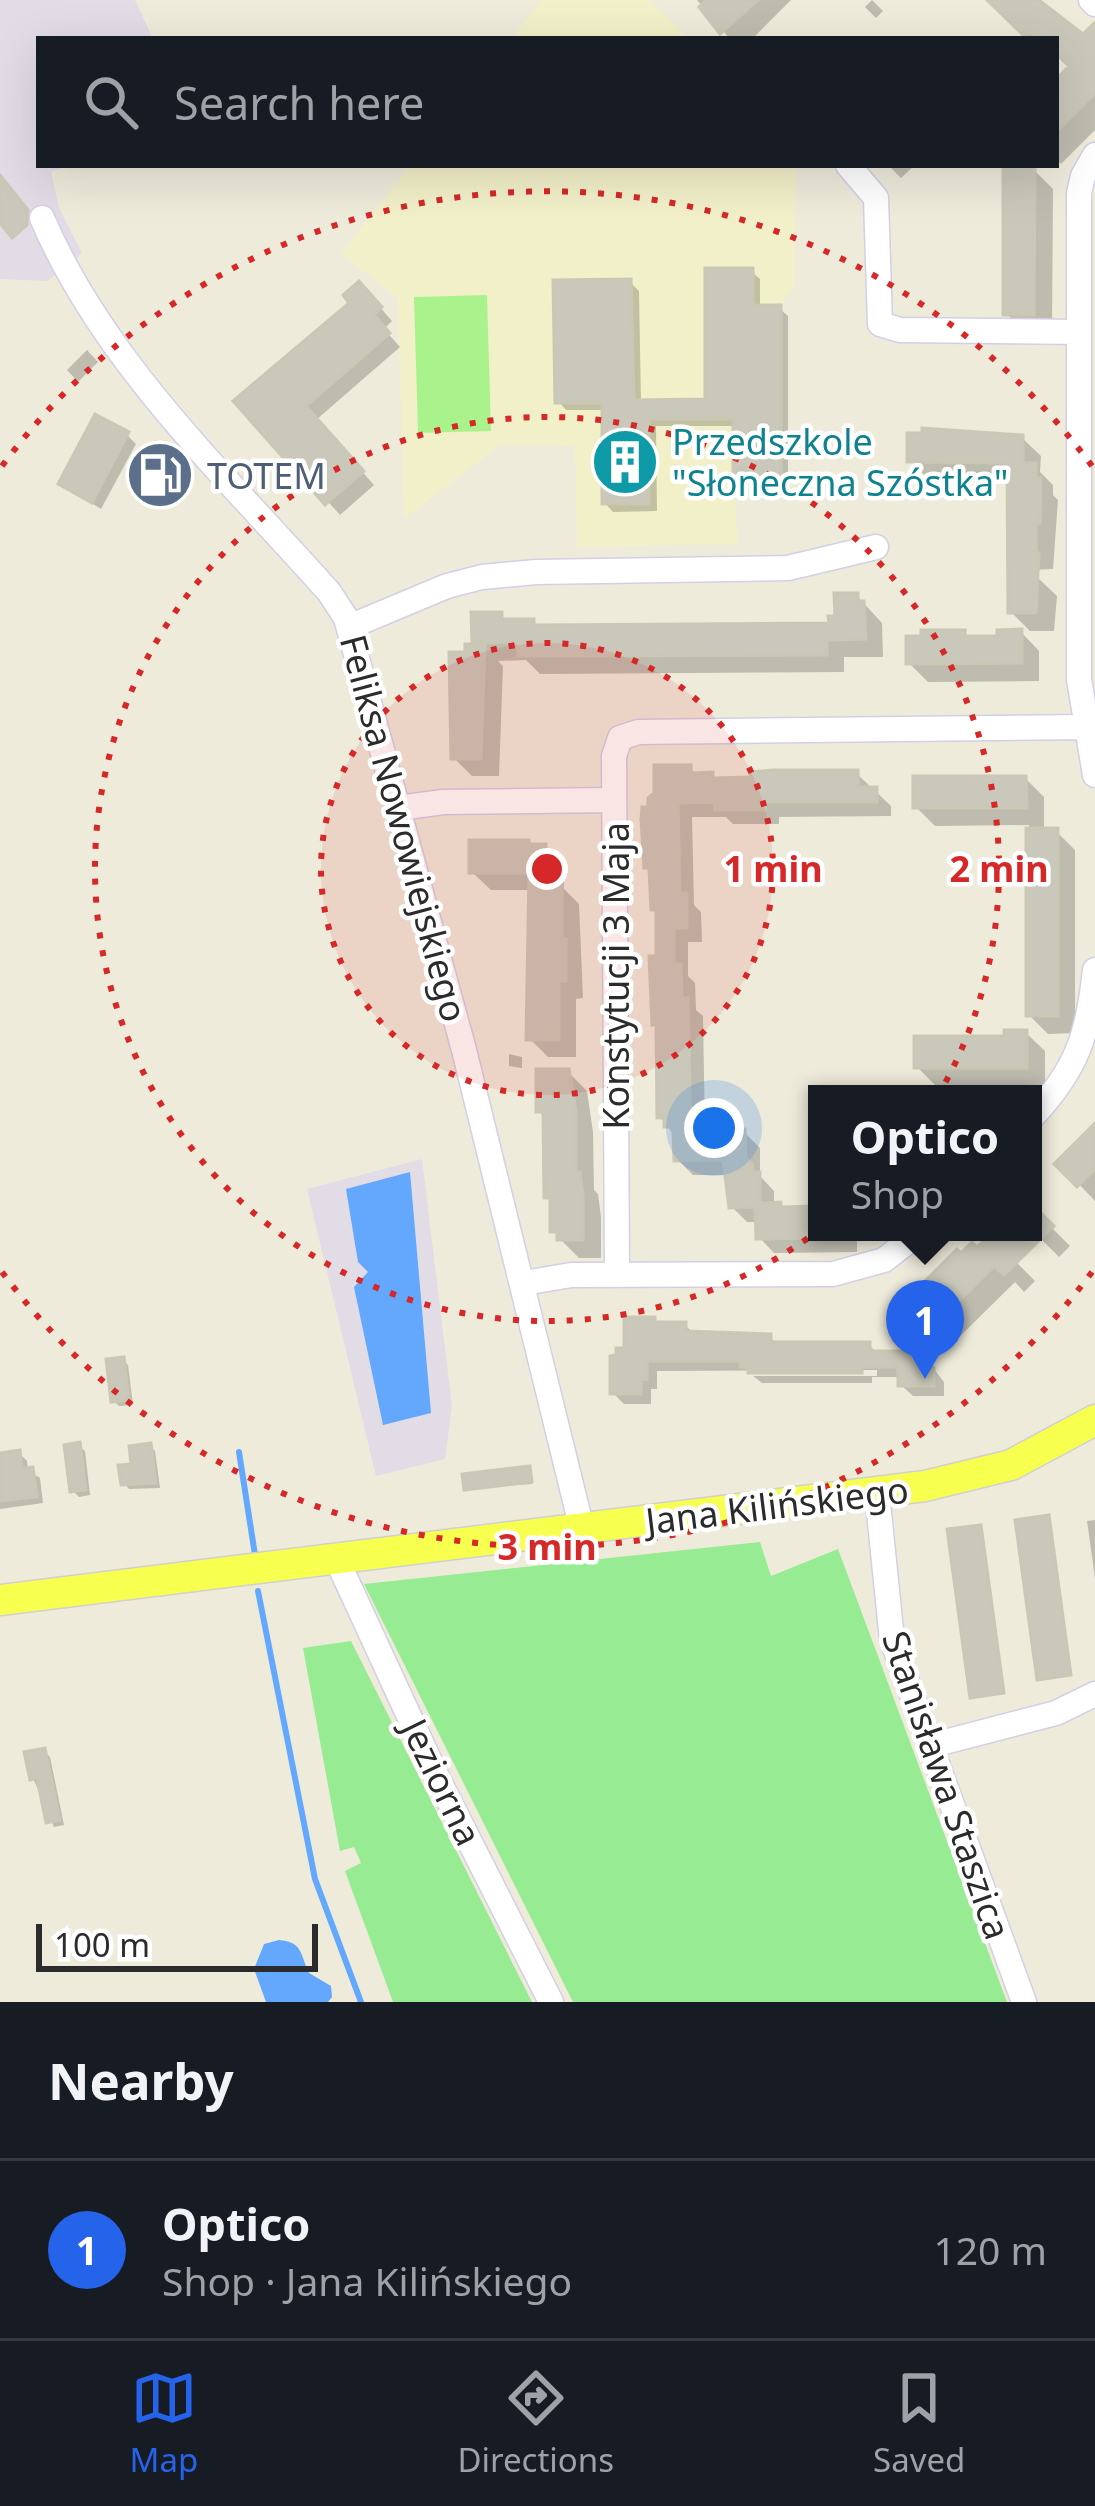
<!DOCTYPE html>
<html lang="en">
<head>
<meta charset="utf-8">
<style>
  body { margin:0; font-family:"Noto Sans",sans-serif; background:#242831; color:#f1f3f6 }
  .scale { position:absolute; left:36px; bottom:30px; width:282px; box-sizing:border-box; padding-left:12px; border:6px solid #2b2b2b; border-top:0; font-size:33px; line-height:42px; white-space:nowrap; color:#2b2b2b; -webkit-text-stroke:9px #fff; paint-order:stroke }
  .you { position:absolute; left:714px; top:1128px; width:42px; height:42px; margin:-30px; border:9px solid #fff; border-radius:50%; background:#1a73e8; box-shadow:0 0 0 18px #1a73e833 }
  .badge { display:grid; place-items:center; width:78px; height:78px; border-radius:50%; background:#2563eb; color:#fff; font-size:39px; font-weight:700 }
  .pin { position:absolute; translate:-50% -99px; filter:drop-shadow(0 3px 6px #0008) }
  .pin::after { content:''; position:absolute; top:63px; width:42px; height:36px; background:inherit; clip-path:polygon(0 0,100% 0,50% 100%) }
  .popup { position:absolute; left:808px; top:1085px; width:234px; height:156px; box-sizing:border-box; display:grid; place-content:center; border-radius:0px; background:#171b24; filter:drop-shadow(0 3px 9px #0005); font-size:39px; white-space:nowrap; color:#9ea1a6 }
  .popup b { font-size:45px; color:#f1f3f6 }
  .popup::after { content:''; position:absolute; left:50%; top:100%; margin-left:-24px; border:24px solid transparent; border-top-color:#171b24 }
  .list { margin:0; padding:0; list-style:none }
  h2 { display:flex; justify-content:space-between; align-items:center; height:156px; margin:0; padding:0 48px; font-size:51px }
  h2 small { font-size:39px; font-weight:400; color:#9ea1a6 }
  .list li { display:grid; grid-template-columns:78px 1fr auto; gap:36px; align-items:center; box-sizing:border-box; height:180px; padding:0 48px; border-top:3px solid #363941 }
  .list b { display:block; font-size:45px; white-space:nowrap }
  .list p { margin:0; font-size:39px; white-space:nowrap; color:#9ea1a6 }
  .list em { font-size:39px; font-style:normal; color:#9ea1a6 }
  .icon { flex:none; width:66px; height:66px; fill:none; stroke:currentColor; stroke-width:2; stroke-linecap:round; stroke-linejoin:round }
  .map { position:relative; flex:none; width:1095px; height:2002px; overflow:hidden }
  .search { position:absolute; background:#171b24; box-shadow:0 12px 48px #0002; left:36px; right:36px; top:36px; height:132px; display:flex; align-items:center; gap:30px; box-sizing:border-box; padding:0 42px; border-radius:0px; color:#9ea1a6; font-size:45px }
  .sheet { height:336px; background:#171b24 }
  nav { display:flex; justify-content:space-around; align-items:center; box-sizing:border-box; height:168px; border-top:3px solid #363941; background:#171b24; font-size:33px; color:#9ea1a6 }
  nav a { display:grid; justify-items:center; gap:6px }
  nav .on { color:#2563eb }
  .map>svg:first-child { display:block }
  .industrial { fill:#e2dce6 }
  .education { fill:#f2f0c9 }
  .green { fill:#97eb92 }
  .pitch { fill:#aaf38c }
  .water { fill:#63a8fc }
  .shadow { fill:#0003 }
  .lines { fill:none; stroke-linecap:round; stroke-linejoin:round }
  .stream { stroke:#63a8fc; stroke-width:6 }
  .building { fill:#c9c8ba; stroke:#cac8b4; stroke-width:3 }
  .minor-casing { stroke:#d2d0e5; stroke-width:27 }
  .major-casing { stroke:#d0d0d0; stroke-width:33 }
  .minor { stroke:#fff; stroke-width:24 }
  .major { stroke:#f7ff4f; stroke-width:30 }
  .ring { fill:none; stroke:#d62828; stroke-width:6; stroke-dasharray:6 12 }
  .labels { text-anchor:middle; dominant-baseline:central; stroke-width:9; stroke-linejoin:round; paint-order:stroke }
  .culture-label { font-size:36px; fill:#0d838f; stroke:#fff; text-anchor:start }
  .service-label { font-size:36px; fill:#4e5e75; stroke:#fff; text-anchor:start }
  .street-label { font-size:36px; fill:#2b2b2b; stroke:#fff }
  .centre { fill:#d62828; stroke:#fff; stroke-width:6 }
  .ring-label { font-size:36px; text-anchor:middle; font-weight:bold; fill:#d62828; stroke:#fff; stroke-width:9; stroke-linejoin:round; paint-order:stroke }
</style>
</head>
<body>
<div class="map">
<svg width="1095" height="2002" viewBox="0 0 1095 2002">
  <rect width="100%" height="100%" fill="#eeebdb"/>
  <!-- industrial -->
  <path class="industrial" d="M 0,0 L 135,0 L 153,39 L 39,39 L 39,165 L 69,165 L 51,172 L 59,208 L 82,253 L 47,281 L 0,279 Z
    M 422,1159 L 452,1406 L 445,1459 L 376,1476 L 307,1189 Z"/>
  <!-- education -->
  <path class="education" d="M 542,0 L 650,0 L 689,39 L 511,39 Z
    M 411,165 L 796,165 L 794,288 L 780,305 L 781,475 L 733,476 L 738,544 L 577,547 L 575,446 L 500,445 L 404,519 L 398,298 L 341,254 Z"/>
  <!-- green -->
  <path class="green" d="M 760,1542 L 771,1576 L 838,1549 L 1007,2002 L 573,2002 L 364,1584 Z
    M 351,1641 L 532,2002 L 393,2002 L 345,1871 L 361,1863 L 354,1847 L 340,1851 L 303,1648 Z"/>
  <!-- pitch -->
  <path class="pitch" d="M 487,295 L 491,431 L 418,433 L 414,297 Z"/>
  <!-- water -->
  <path class="water" d="M 410,1172 L 431,1413 L 383,1425 L 354,1287 L 368,1272 L 358,1262 L 346,1189 Z
    M 279,1940 C 303,1942 300,1954 309,1973 L 331,1986 L 332,1997 L 328,2002 L 266,2002 L 254,1969 L 264,1944 Z"/>
  <!-- shadow -->
  <path class="shadow" d="M 697,0 L 791,0 L 752,39 L 730,39 Z
    M 872,0 L 883,11 L 876,18 L 865,7 Z
    M 991,0 L 1035,0 L 1083,38 L 1095,38 L 1095,130 L 1061,164 L 1056,159 L 1056,91 L 1073,66 L 1056,54 L 1056,39 L 1031,39 Z
    M 888,165 L 915,165 L 901,178 Z
    M 1034,170 L 1053,189 L 1052,332 L 1024,332 L 1006,313 Z
    M 751,271 L 760,279 L 760,308 L 779,308 L 788,316 L 788,483 L 745,483 L 736,475 L 736,426 L 656,426 L 657,511 L 613,512 L 605,503 L 605,410 L 566,410 L 558,401 L 630,282 L 639,291 L 641,403 L 708,402 Z
    M 371,297 L 392,321 L 384,329 L 400,347 L 316,420 L 374,485 L 340,515 L 238,401 Z
    M 87,350 L 98,362 L 78,382 L 67,370 Z
    M 127,435 L 136,444 L 101,509 L 61,484 Z
    M 1022,438 L 1041,456 L 1040,472 L 1053,485 L 1053,495 L 1058,500 L 1053,569 L 1029,570 L 1011,480 L 928,479 L 910,460 Z
    M 149,463 L 182,481 L 176,493 L 143,475 Z
    M 1011,577 L 1038,578 L 1057,596 L 1054,631 L 1030,631 L 1011,612 Z
    M 857,596 L 882,623 L 883,657 L 844,657 L 844,672 L 540,674 L 526,660 L 498,661 L 503,666 L 499,776 L 472,776 L 454,758 L 468,655 L 480,647 L 475,642 L 501,615 L 508,622 L 533,622 L 539,628 L 832,626 Z
    M 1021,632 L 1039,651 L 1039,681 L 928,682 L 909,663 L 964,633 L 970,639 L 1000,639 Z
    M 690,768 L 698,776 L 711,775 L 717,781 L 856,773 L 891,806 L 891,816 L 779,817 L 779,824 L 733,824 L 726,817 L 692,817 L 694,905 L 701,912 L 702,942 L 688,942 L 688,976 L 695,983 L 696,1010 L 703,1016 L 705,1133 L 744,1132 L 760,1148 L 760,1176 L 774,1191 L 774,1205 L 785,1210 L 817,1209 L 817,1232 L 857,1232 L 857,1252 L 774,1253 L 759,1237 L 758,1222 L 747,1222 L 731,1206 L 728,1175 L 693,1175 L 677,1159 L 677,1135 L 660,1117 L 659,1028 L 655,1023 L 659,914 L 654,909 L 651,810 Z
    M 1025,778 L 1044,797 L 1044,831 L 1056,831 L 1075,850 L 1075,1033 L 1048,1034 L 1029,1015 L 1029,825 L 935,826 L 916,807 Z
    M 528,843 L 545,847 L 564,865 L 564,889 L 579,904 L 583,998 L 576,999 L 576,1057 L 548,1057 L 529,1038 L 532,890 L 491,890 L 472,872 Z
    M 1026,1033 L 1045,1051 L 1045,1085 L 936,1086 L 917,1067 Z
    M 509,1054 L 522,1057 L 522,1068 L 509,1066 Z
    M 568,1072 L 587,1091 L 593,1132 L 594,1190 L 598,1194 L 601,1217 L 601,1258 L 579,1258 L 560,1239 L 553,1231 L 553,1203 L 547,1196 L 546,1118 L 539,1111 Z
    M 886,1091 L 915,1091 L 917,1094 L 886,1094 Z
    M 1095,1128 L 1095,1201 L 1075,1180 Z
    M 1033,1209 L 1070,1246 L 1059,1257 L 1033,1231 Z
    M 992,1238 L 1035,1281 L 1024,1292 L 1015,1282 L 942,1354 L 903,1315 L 961,1257 L 977,1251 Z
    M 654,1320 L 660,1325 L 685,1325 L 694,1334 L 770,1337 L 778,1345 L 869,1345 L 878,1354 L 922,1354 L 944,1382 L 944,1396 L 913,1396 L 901,1385 L 901,1377 L 872,1377 L 872,1383 L 762,1383 L 753,1376 L 877,1376 L 877,1370 L 657,1371 L 657,1389 L 651,1389 L 651,1404 L 624,1404 L 613,1393 L 627,1351 Z
    M 123,1360 L 128,1365 L 133,1405 L 119,1406 L 114,1401 Z
    M 79,1446 L 85,1451 L 90,1495 L 79,1497 L 73,1491 Z
    M 150,1446 L 155,1451 L 160,1488 L 129,1489 L 124,1483 Z
    M 19,1453 L 27,1461 L 28,1470 L 40,1478 L 43,1503 L 0,1509 L 0,1456 Z
    M 531,1471 L 532,1484 L 467,1489 Z
    M 1095,1520 L 1095,1578 L 1087,1521 Z
    M 980,1528 L 1004,1694 L 975,1698 L 973,1696 Z
    M 44,1751 L 50,1757 L 64,1825 L 54,1827 L 33,1778 Z"/>
  <g class="lines">
    <!-- stream -->
    <path class="stream" d="M 239,1452 L 255,1555
      M 258,1591 L 315,1879 L 361,2002"/>
  </g>
  <!-- building -->
  <path class="building" d="M 706,0 L 758,0 L 720,34 L 699,7 Z
    M 987,0 L 1039,0 L 1083,34 L 1095,22 L 1095,93 L 1056,132 L 1056,79 L 1069,66 L 1056,54 L 1056,39 L 1036,39 L 1030,32 L 1025,37 Z
    M 1003,167 L 1035,167 L 1034,315 L 1003,315 Z
    M 0,175 L 28,210 L 27,225 L 12,238 L 0,223 Z
    M 705,268 L 753,268 L 753,305 L 781,305 L 781,475 L 733,476 L 733,419 L 649,419 L 649,504 L 602,504 L 602,403 L 555,403 L 553,280 L 631,279 L 634,400 L 705,399 Z
    M 359,281 L 382,307 L 374,315 L 390,333 L 306,406 L 364,471 L 325,505 L 233,401 L 349,303 L 343,295 Z
    M 95,414 L 129,432 L 92,503 L 58,484 Z
    M 922,428 L 1023,435 L 1023,463 L 1036,463 L 1036,478 L 1041,478 L 1040,523 L 1036,523 L 1036,553 L 1039,553 L 1036,613 L 1008,613 L 1007,463 L 907,462 L 907,433 L 922,433 Z
    M 834,593 L 858,593 L 858,601 L 864,601 L 866,639 L 827,640 L 827,655 L 518,656 L 518,642 L 472,643 L 471,612 L 502,612 L 502,619 L 534,619 L 534,625 L 829,623 L 828,616 L 835,616 Z
    M 1022,629 L 1022,663 L 906,664 L 906,636 L 921,636 L 921,630 L 965,630 L 965,636 L 997,636 L 997,630 Z
    M 465,644 L 485,644 L 481,759 L 451,759 L 449,652 L 465,652 Z
    M 654,765 L 691,765 L 691,773 L 713,772 L 713,778 L 750,777 L 750,772 L 772,770 L 858,770 L 858,787 L 877,787 L 877,802 L 765,802 L 765,810 L 715,810 L 714,802 L 678,803 L 680,893 L 687,893 L 687,928 L 674,928 L 674,964 L 681,964 L 682,998 L 688,998 L 691,1131 L 745,1129 L 746,1158 L 752,1164 L 753,1172 L 760,1172 L 760,1203 L 781,1202 L 781,1207 L 817,1206 L 817,1238 L 756,1239 L 755,1207 L 729,1208 L 723,1160 L 674,1161 L 673,1132 L 670,1127 L 664,1127 L 664,1118 L 657,1118 L 656,1024 L 652,1025 L 649,956 L 656,956 L 656,910 L 651,910 L 649,868 L 644,868 L 641,819 L 642,807 L 648,807 L 648,798 L 654,793 Z
    M 913,776 L 1026,776 L 1027,808 L 913,808 Z
    M 1026,828 L 1058,828 L 1058,1016 L 1026,1016 Z
    M 469,840 L 529,840 L 529,844 L 546,844 L 546,883 L 562,883 L 562,939 L 566,939 L 566,981 L 559,981 L 559,1040 L 526,1040 L 529,873 L 469,873 Z
    M 1004,1030 L 1027,1030 L 1027,1068 L 914,1068 L 914,1036 L 1004,1036 Z
    M 536,1069 L 569,1069 L 576,1111 L 576,1172 L 580,1172 L 583,1196 L 583,1240 L 557,1240 L 557,1232 L 550,1232 L 550,1198 L 544,1198 L 543,1112 L 536,1112 Z
    M 1095,1123 L 1095,1169 L 1077,1187 L 1054,1164 Z
    M 1033,1205 L 1054,1226 L 1004,1275 L 994,1266 L 922,1338 L 899,1315 L 909,1304 L 905,1301 L 957,1249 L 961,1253 L 972,1242 L 977,1247 L 993,1232 L 1033,1232 Z
    M 624,1317 L 655,1317 L 655,1322 L 686,1322 L 686,1331 L 771,1334 L 771,1342 L 870,1342 L 870,1351 L 923,1351 L 923,1357 L 934,1368 L 934,1386 L 898,1386 L 898,1367 L 862,1367 L 862,1373 L 748,1373 L 748,1367 L 740,1367 L 740,1361 L 647,1361 L 647,1379 L 641,1379 L 641,1394 L 610,1394 L 610,1356 L 616,1355 L 616,1348 L 624,1348 Z
    M 124,1357 L 129,1400 L 111,1402 L 106,1359 Z
    M 80,1442 L 86,1490 L 70,1492 L 64,1445 Z
    M 151,1443 L 156,1483 L 121,1485 L 118,1465 L 131,1464 L 129,1446 Z
    M 20,1450 L 22,1468 L 33,1467 L 37,1497 L 0,1501 L 0,1453 Z
    M 530,1466 L 532,1482 L 464,1490 L 462,1474 Z
    M 1049,1515 L 1071,1675 L 1037,1680 L 1015,1520 Z
    M 981,1525 L 1004,1693 L 970,1698 L 947,1529 Z
    M 45,1748 L 60,1820 L 46,1823 L 37,1778 L 30,1780 L 24,1752 Z"/>
  <g class="lines">
    <!-- minor casing -->
    <g class="minor-casing">
      <path id="minor" d="M 1091,0 L 1095,4
        M 1095,155 L 1083,176 L 1079,193 L 1079,679 L 1095,775
        M 848,165 L 876,198 L 880,324 L 900,330 L 1078,332
        M 42,218 C 104,363 226,476 329,592 L 346,618 L 464,1050 L 582,1529
        M 349,627 L 447,586 L 482,577 L 536,572 L 788,568 L 876,547
        M 399,808 L 443,802 L 614,800
        M 1033,1116 C 1078,1068 1088,1034 1095,970
        M 617,1274 L 614,756 L 620,738 L 638,732 L 1086,727
        M 524,1283 L 571,1275 L 833,1274 L 884,1260 L 920,1232
        M 877,1493 L 892,1640 L 1024,2002
        M 337,1560 L 438,1779 L 551,2002
        M 929,1746 L 1056,1713 L 1095,1694"/>
    </g>
    <!-- major casing -->
    <g class="major-casing">
      <path id="major" d="M 0,1600 L 925,1486 L 1011,1465 L 1095,1420"/>
    </g>
    <!-- minor -->
    <use href="#minor" class="minor"/>
    <!-- major -->
    <use href="#major" class="major"/>
  </g>
  <!-- distance rings -->
  <circle cx="547" cy="869" r="226" fill="#d62828" fill-opacity=".12"/>
  <g class="ring">
    <circle cx="547" cy="869" r="226"/>
    <circle cx="547" cy="869" r="452"/>
    <path d="M1092 1272A678 678 0 0 1 2 1272M2 466A678 678 0 0 1 1092 466"/>
  </g>
  <!-- icons -->
  <defs>
    <g id="building-disc" transform="scale(3.45)"><circle r="9.5" fill="#0f9aa8" stroke="#fff"/><path d="M-4-6H4V6H1V3H-1V6H-4ZM-2.5-4.3h1.7v1.8h-1.7ZM.8-4.3h1.7v1.8H.8ZM-2.5-1h1.7V.8h-1.7ZM.8-1h1.7V.8H.8Z" fill="#fff"/></g>
    <g id="fuel-disc" transform="scale(3.45)"><circle r="9.5" fill="#5c6f8a" stroke="#fff"/><path d="M-5.5-6h7V0h2V4h1.3V-2.5L3-4.5l.8-.8L6-3V5H2.5V1h-1V6h-7ZM-4.2-4.7v3.2H.2V-4.7Z" fill="#fff"/></g>
  </defs>
  <g fill-rule="evenodd">
    <use href="#building-disc" x="625" y="462"/>
    <use href="#fuel-disc" x="160" y="475"/>
  </g>
  <g class="labels">
    <!-- culture labels -->
    <g class="culture-label">
      <text x="672" y="441">Przedszkole<tspan x="672" dy="41">"Słoneczna Szóstka"</tspan></text>
    </g>
    <!-- service labels -->
    <g class="service-label">
      <text x="207" y="475">TOTEM</text>
    </g>
    <!-- street labels -->
    <g class="street-label">
      <text transform="translate(404 828) rotate(75)">Feliksa Nowowiejskiego</text>
      <text transform="translate(615 976) rotate(-90)">Konstytucji 3 Maja</text>
      <text transform="translate(777 1505) rotate(-7)">Jana Kilińskiego</text>
      <text transform="translate(442 1782) rotate(64)">Jeziorna</text>
      <text transform="translate(947 1785) rotate(71)">Stanisława Staszica</text>
    </g>
  </g>
  <circle cx="547" cy="869" r="18" class="centre"/>
  <g class="ring-label">
    <text x="773" y="882">1 min</text>
    <text x="999" y="882">2 min</text>
    <text x="547" y="1560">3 min</text>
  </g>
</svg>
<div class="scale">100 m</div>
<div class="you"></div>
<div class="pin badge" style="left:925px;top:1379px">1</div>
<div class="popup"><b>Optico</b>Shop</div>
<div class="search"><svg class="icon" aria-label="search" viewBox="0 0 24 24"><circle cx="10" cy="10" r="6"/><path d="M15 15l6 6"/></svg>Search here</div>
</div>
<section class="sheet">
<h2>Nearby<small></small></h2>
<ul class="list">
<li><span class="badge">1</span><div><b>Optico</b><p>Shop · Jana Kilińskiego</p></div><em>120 m</em></li>
</ul>
</section>
<nav>
<a class="on"><svg class="icon" aria-label="map" viewBox="0 0 24 24"><path d="M3 6l6-2 6 2 6-2v14l-6 2-6-2-6 2zM9 4v14M15 6v14"/></svg>Map</a>
<a><svg class="icon" aria-label="directions" viewBox="0 0 24 24"><path d="M12 3l9 9-9 9-9-9zM9 14v-3h6M13 9l2 2-2 2"/></svg>Directions</a>
<a><svg class="icon" aria-label="saved" viewBox="0 0 24 24"><path d="M7 4h10v16l-5-4-5 4z"/></svg>Saved</a>
</nav>
</body>
</html>
